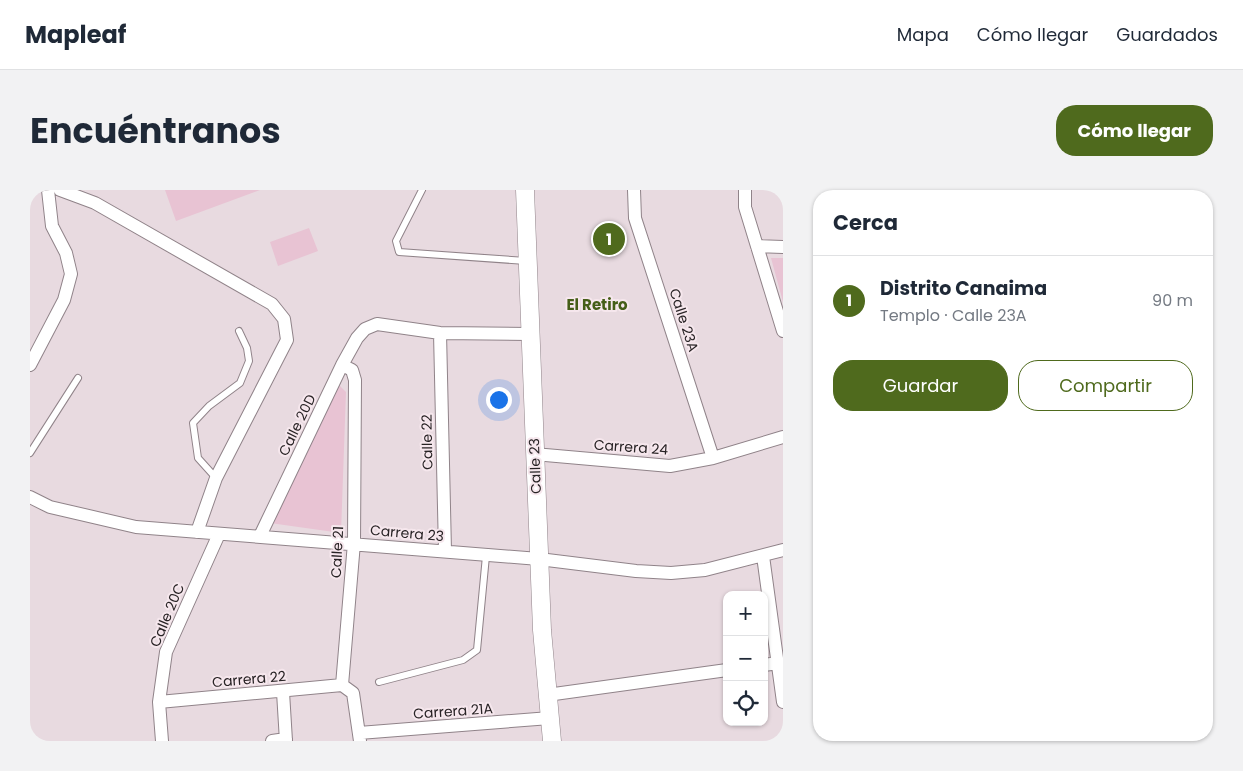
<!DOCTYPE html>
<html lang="es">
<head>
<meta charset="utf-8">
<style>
  body { margin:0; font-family:Poppins,sans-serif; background:#f2f2f3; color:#1f2937 }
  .controls { position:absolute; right:15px; bottom:15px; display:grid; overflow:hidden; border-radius:10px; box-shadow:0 1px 4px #0004 }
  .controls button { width:45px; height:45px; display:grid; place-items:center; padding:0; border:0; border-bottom:1px solid #e0e1e3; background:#fff; color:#1f2937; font:25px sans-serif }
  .you { position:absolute; left:468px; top:209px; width:18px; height:18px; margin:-12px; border:4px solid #fff; border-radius:50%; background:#1a73e8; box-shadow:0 0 0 8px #1a73e833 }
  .badge { display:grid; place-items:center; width:32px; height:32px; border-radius:50%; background:#4f6a1d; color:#fff; font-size:16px; font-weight:700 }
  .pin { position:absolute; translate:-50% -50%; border:2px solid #fff; box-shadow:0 1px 5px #0006 }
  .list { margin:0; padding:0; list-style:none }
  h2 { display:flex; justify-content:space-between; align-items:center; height:65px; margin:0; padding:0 20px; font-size:21px }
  h2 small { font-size:16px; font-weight:400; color:#747a83 }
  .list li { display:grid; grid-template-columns:32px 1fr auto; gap:15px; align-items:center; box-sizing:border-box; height:90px; padding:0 20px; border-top:1px solid #e0e1e3 }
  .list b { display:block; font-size:19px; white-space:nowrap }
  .list p { margin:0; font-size:16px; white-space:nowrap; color:#747a83 }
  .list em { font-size:16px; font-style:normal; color:#747a83 }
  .actions { display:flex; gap:10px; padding:15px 20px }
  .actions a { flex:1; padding:11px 0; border:1px solid #4f6a1d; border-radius:20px; text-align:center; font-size:18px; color:#4f6a1d }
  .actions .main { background:#4f6a1d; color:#fff }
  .icon { flex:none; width:28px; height:28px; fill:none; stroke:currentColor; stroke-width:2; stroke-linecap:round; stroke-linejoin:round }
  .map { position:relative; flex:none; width:753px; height:551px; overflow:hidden; border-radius:20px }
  header { display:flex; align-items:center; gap:30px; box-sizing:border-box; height:70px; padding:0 25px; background:#fff; border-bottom:1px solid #e0e1e3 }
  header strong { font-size:24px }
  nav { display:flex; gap:28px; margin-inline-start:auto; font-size:18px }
  .intro { display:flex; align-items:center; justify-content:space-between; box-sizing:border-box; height:120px; padding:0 30px }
  h1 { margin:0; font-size:35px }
  .button { padding:12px 22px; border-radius:20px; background:#4f6a1d; color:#fff; font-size:18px; font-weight:700 }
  main { display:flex; gap:30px; padding:0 30px }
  aside { flex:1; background:#fff; border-radius:20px; box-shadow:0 1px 4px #0004 }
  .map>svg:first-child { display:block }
  .green { fill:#e8c3d3 }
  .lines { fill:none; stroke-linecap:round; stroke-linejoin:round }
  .lane-casing { stroke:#908389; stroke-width:8 }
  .street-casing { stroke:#908389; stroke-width:14 }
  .secondary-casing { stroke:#908389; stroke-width:19 }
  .lane { stroke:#fff; stroke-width:6 }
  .street { stroke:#fff; stroke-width:12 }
  .secondary { stroke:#fff; stroke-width:18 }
  .labels { text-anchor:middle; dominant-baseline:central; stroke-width:4; stroke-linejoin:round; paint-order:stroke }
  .street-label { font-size:14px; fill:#282325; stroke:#f6e7ed }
  .neighbourhood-label { font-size:15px; font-weight:bold; fill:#455e18; stroke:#f6e7ed }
</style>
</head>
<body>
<header>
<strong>Mapleaf</strong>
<nav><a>Mapa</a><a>Cómo llegar</a><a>Guardados</a></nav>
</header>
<div class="intro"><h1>Encuéntranos</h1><a class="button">Cómo llegar</a></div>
<main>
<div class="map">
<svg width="753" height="551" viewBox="0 0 753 551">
  <rect width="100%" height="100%" fill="#e8dae0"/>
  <!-- green -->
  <path class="green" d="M 135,0 L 230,0 L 146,31 Z
    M 279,38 L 288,61 L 248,76 L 240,52 Z
    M 741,68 L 753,68 L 753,112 Z
    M 308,194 L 316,202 L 311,343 L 240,333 Z"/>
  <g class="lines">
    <!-- lane casing -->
    <g class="lane-casing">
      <path id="lane" d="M 392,0 L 366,51 L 369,62 L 496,71
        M 0,263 L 48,188
        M 186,288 L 168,268 L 163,233 L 179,216 L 210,193 L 219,171 L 217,158 L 209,141
        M 349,492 L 433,470 L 447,460 L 456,366"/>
    </g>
    <!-- street casing -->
    <g class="street-casing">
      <path id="street" d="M 30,0 L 65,13 L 242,114 L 254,129 L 257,150 L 186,288 L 167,342
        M 604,0 L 605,28 L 683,268
        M 715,0 L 715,17 L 753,141
        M 727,56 L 753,57
        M 410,143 L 415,361
        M 0,175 L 34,110 L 41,84 L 36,63 L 22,36 L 18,0
        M 312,175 L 322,180 L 325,190 L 324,353 L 312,495 L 323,503 L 330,551
        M 504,264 L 640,276 L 683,268 L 753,247
        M 0,307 L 20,317 L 106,337 L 509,369 L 606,381 L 641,383 L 675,380 L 753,360
        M 230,346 L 312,175 L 327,148 L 335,139 L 347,134 L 410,143 L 499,144
        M 733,366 L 753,512
        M 734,475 L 748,473
        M 253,502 L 256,551
        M 517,505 L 697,480
        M 129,512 L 312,495
        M 329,543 L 520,528
        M 132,551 L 129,512 L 136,462 L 189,344
        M 242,551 L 256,549"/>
    </g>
    <!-- secondary casing -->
    <g class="secondary-casing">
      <path id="secondary" d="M 495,0 L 512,440 L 522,551"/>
    </g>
    <!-- lane -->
    <use href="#lane" class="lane"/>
    <!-- street -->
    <use href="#street" class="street"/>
    <!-- secondary -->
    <use href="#secondary" class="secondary"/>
  </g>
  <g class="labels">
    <!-- street labels -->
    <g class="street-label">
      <text transform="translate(654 130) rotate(72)">Calle 23A</text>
      <text transform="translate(267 235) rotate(-64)">Calle 20D</text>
      <text transform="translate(397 252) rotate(-91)">Calle 22</text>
      <text transform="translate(601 257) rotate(4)">Carrera 24</text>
      <text transform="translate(505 276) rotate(-92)">Calle 23</text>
      <text transform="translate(377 343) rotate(5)">Carrera 23</text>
      <text transform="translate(307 362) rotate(-87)">Calle 21</text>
      <text transform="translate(137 425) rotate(-67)">Calle 20C</text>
      <text transform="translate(219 489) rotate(-5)">Carrera 22</text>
      <text transform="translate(423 521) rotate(-4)">Carrera 21A</text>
    </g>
    <!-- neighbourhood labels -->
    <g class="neighbourhood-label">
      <text x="567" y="114">El Retiro</text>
    </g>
  </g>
</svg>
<div class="controls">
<button>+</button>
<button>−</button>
<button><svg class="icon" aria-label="locate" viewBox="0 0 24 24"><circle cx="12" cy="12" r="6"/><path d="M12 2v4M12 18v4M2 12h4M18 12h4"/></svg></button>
</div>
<div class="you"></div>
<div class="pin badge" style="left:579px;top:49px">1</div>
</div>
<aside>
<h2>Cerca<small></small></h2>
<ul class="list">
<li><span class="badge">1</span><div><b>Distrito Canaima</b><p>Templo · Calle 23A</p></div><em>90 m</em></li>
</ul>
<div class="actions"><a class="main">Guardar</a><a>Compartir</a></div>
</aside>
</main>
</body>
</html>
